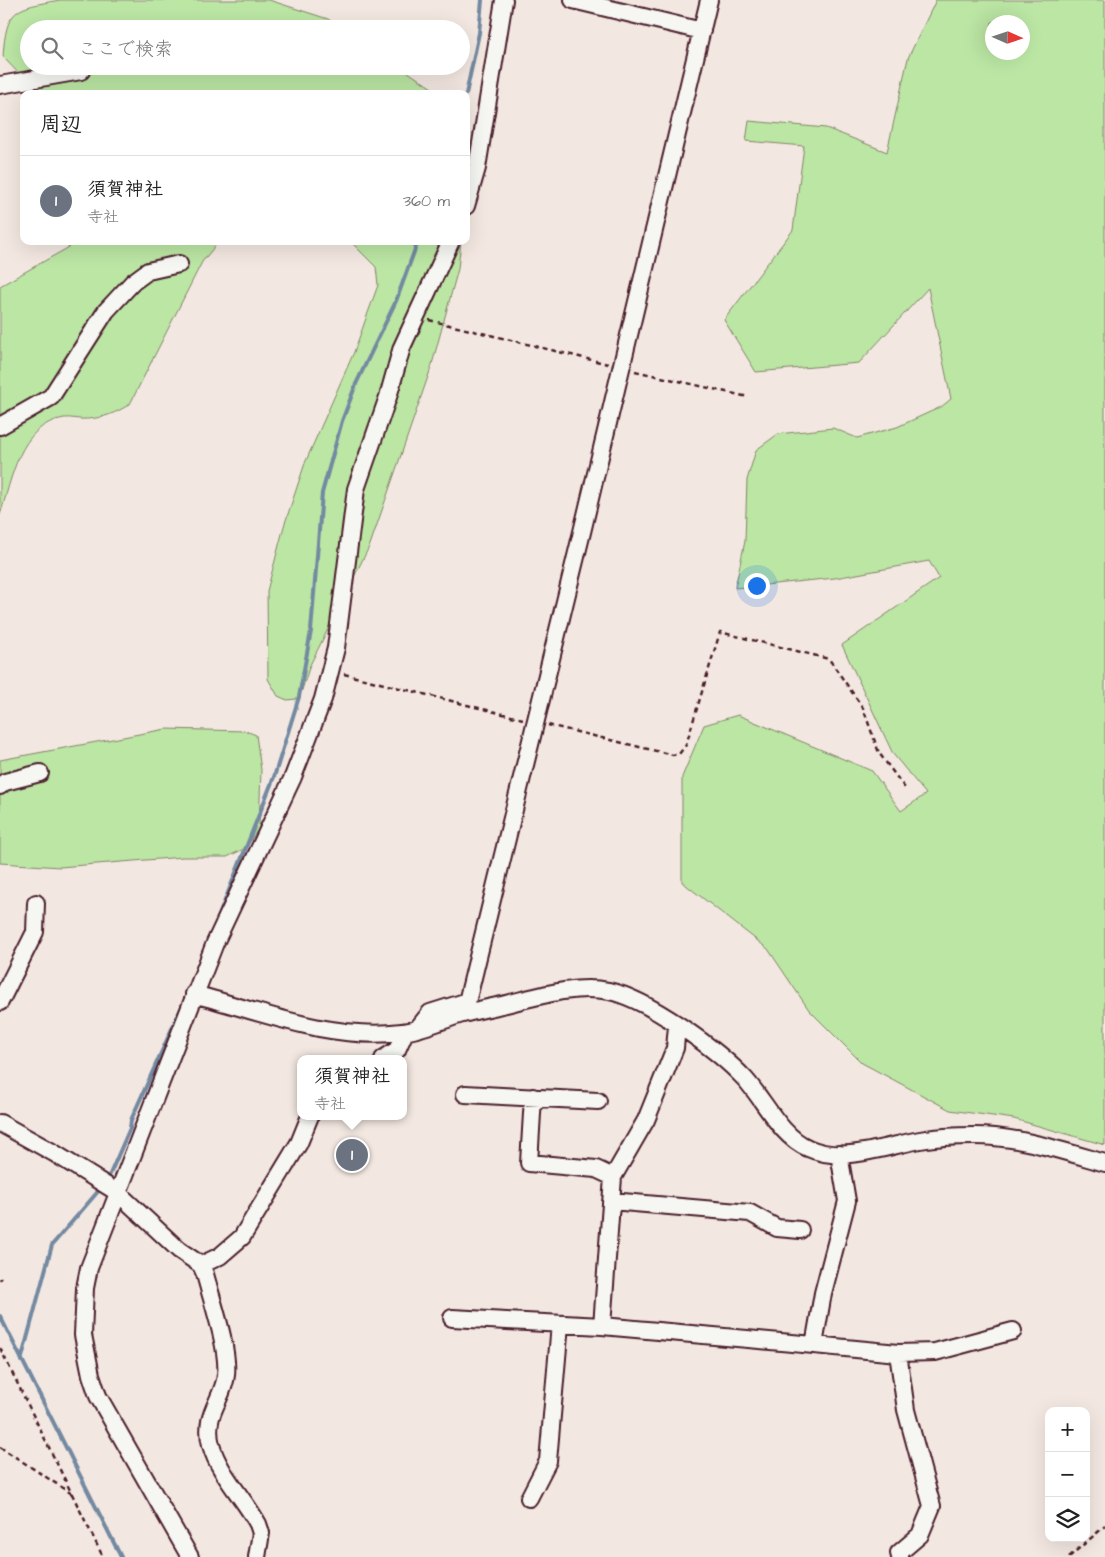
<!DOCTYPE html>
<html lang="ja">
<head>
<meta charset="utf-8">
<style>
  body { margin:0; font-family:"Architects Daughter","Klee One",sans-serif; background:#f6f6f6; color:#222 }
  .controls { position:absolute; right:15px; bottom:15px; display:grid; overflow:hidden; border-radius:10px; box-shadow:0 5px 20px #0002 }
  .controls button { width:45px; height:45px; display:grid; place-items:center; padding:0; border:0; border-bottom:1px solid #e0e0e0; background:#fff; color:#222; font:25px sans-serif }
  .compass { position:absolute; left:985px; top:15px; width:45px; height:45px; border-radius:50%; background:#fff; box-shadow:0 5px 20px #0002; rotate:93deg }
  .you { position:absolute; left:756px; top:585px; width:18px; height:18px; margin:-12px; border:4px solid #fff; border-radius:50%; background:#1a73e8; box-shadow:0 0 0 8px #1a73e833 }
  .badge { display:grid; place-items:center; width:32px; height:32px; border-radius:50%; background:#4a1f2b; color:#fff; font-size:16px; font-weight:700 }
  .pin { position:absolute; translate:-50% -50%; border:2px solid #fff; box-shadow:0 1px 5px #0006 }
  .popup { position:absolute; left:297px; top:1055px; width:110px; height:65px; box-sizing:border-box; display:grid; place-content:center; border-radius:10px; background:#fff; filter:drop-shadow(0 1px 4px #0005); font-size:16px; white-space:nowrap; color:#767676 }
  .popup b { font-size:19px; color:#222 }
  .popup::after { content:''; position:absolute; left:50%; top:100%; margin-left:-10px; border:10px solid transparent; border-top-color:#fff }
  .list { margin:0; padding:0; list-style:none }
  h2 { display:flex; justify-content:space-between; align-items:center; height:65px; margin:0; padding:0 20px; font-size:21px }
  h2 small { font-size:16px; font-weight:400; color:#767676 }
  .list li { display:grid; grid-template-columns:32px 1fr auto; gap:15px; align-items:center; box-sizing:border-box; height:90px; padding:0 20px; border-top:1px solid #e0e0e0 }
  .list b { display:block; font-size:19px; white-space:nowrap }
  .list p { margin:0; font-size:16px; white-space:nowrap; color:#767676 }
  .list em { font-size:16px; font-style:normal; color:#767676 }
  .icon { flex:none; width:28px; height:28px; fill:none; stroke:currentColor; stroke-width:2; stroke-linecap:round; stroke-linejoin:round }
  .map { position:relative; flex:none; width:1105px; height:1557px; overflow:hidden }
  .search { position:absolute; background:#fff; box-shadow:0 5px 20px #0002; left:20px; top:20px; width:450px; height:55px; display:flex; align-items:center; gap:12px; box-sizing:border-box; padding:0 18px; border-radius:28px; color:#767676; font-size:19px }
  .panel { position:absolute; background:#fff; box-shadow:0 5px 20px #0002; left:20px; top:90px; width:450px; height:155px; border-radius:10px }
  .map>svg:first-child { display:block }
  .green { fill:#bbe6a4; stroke:#828268; fill-rule:evenodd }
  .lines { fill:none; stroke-linecap:round; stroke-linejoin:round }
  .stream { stroke:#7389a1; stroke-width:4 }
  .minor-casing { stroke:#4a1f2b; stroke-width:20 }
  .path { stroke:#4a1f2b; stroke-width:2.5; stroke-dasharray:5 4; stroke-linecap:butt }
  .minor { stroke:#f6f6f2; stroke-width:16 }
</style>
</head>
<body>
<div class="map">
<svg width="1105" height="1557" viewBox="0 0 1105 1557">
  <rect width="100%" height="100%" fill="#f3e8e1"/>
  <filter id="ink" filterUnits="userSpaceOnUse"><feTurbulence type="fractalNoise" baseFrequency=".02" numOctaves="2"/><feDisplacementMap in="SourceGraphic" scale="10" xChannelSelector="R" yChannelSelector="G"/><feConvolveMatrix kernelMatrix="1 2 1 2 8 2 1 2 1" color-interpolation-filters="sRGB"/></filter>
  <g filter="url(#ink)">
    <!-- green -->
    <path class="green" d="M 60,0 L 269,0 L 328,19 L 342,29 L 29,29 L 29,66 L 399,66 L 441,94 L 42,94 L 30,85 L 3,57 C 6,8 15,8 60,0 Z
      M 936,0 L 1105,0 L 1105,1145 L 1014,1119 L 950,1110 L 862,1063 L 809,1010 L 768,949 L 682,882 L 682,777 L 704,725 L 738,715 L 872,771 L 901,811 L 926,794 L 893,754 L 842,645 L 939,578 L 929,561 L 835,578 L 735,588 L 745,541 L 747,480 L 756,450 L 778,434 L 833,428 L 857,438 L 897,427 L 941,407 L 951,399 L 928,288 L 859,363 L 756,372 L 724,320 L 793,230 L 804,146 L 746,141 L 749,121 L 826,128 L 887,152 L 908,58 ZM 1022,22 L 1022,52 L 992,52 L 992,22 Z
      M 80,241 L 219,241 L 202,262 L 130,404 C 116,413 104,418 87,419 C 79,420 71,417 64,418 C 19,425 12,479 0,515 L 0,286 Z
      M 350,241 L 461,241 L 458,269 L 431,368 L 370,545 L 310,665 L 302,690 L 296,699 L 287,700 L 278,696 L 268,679 L 267,591 L 284,526 L 305,463 L 354,352 L 378,285 L 376,267 Z
      M 166,729 L 246,731 L 256,735 L 261,770 L 259,828 L 246,848 L 227,857 L 183,857 L 60,867 L 0,863 L 0,760 Z"/>
    <g class="lines">
      <!-- stream -->
      <path class="stream" d="M 466,94 L 479,33 L 482,0
        M 216,923 L 274,777 L 299,697 L 311,631 L 322,493 L 342,421 L 356,384 L 396,301 L 418,241
        M 107,1181 L 130,1128 L 131,1120 L 183,1004
        M 0,1316 L 121,1557
        M 21,1361 L 52,1245 L 101,1188"/>
      <!-- minor casing -->
      <g class="minor-casing">
        <path id="minor" d="M 573,0 L 702,31
          M 0,85 L 81,71
          M 466,206 L 477,168 L 504,0
          M 0,426 L 51,397 L 106,311 L 133,282 L 148,271 L 179,264
          M 0,786 L 5,782 L 40,773
          M 194,994 C 261,1012 332,1041 402,1032 C 421,1030 440,1021 459,1015 C 473,1011 488,1008 502,1005 C 536,997 574,984 609,991 C 648,999 718,1050 745,1079 C 765,1101 780,1136 808,1148 C 843,1164 885,1146 920,1140 C 937,1137 957,1136 974,1136 C 1019,1136 1063,1151 1105,1163
          M 0,1002 L 35,932 L 36,903
          M 418,1028 L 430,1013 L 465,1002 L 468,998 L 582,532 L 709,0
          M 383,1059 L 397,1050 L 405,1032
          M 465,1094 L 598,1101
          M 533,1097 L 529,1163 L 596,1169 L 613,1177
          M 0,1123 L 54,1153 L 117,1192 L 179,1250 L 201,1265 L 205,1274 C 212,1301 229,1349 226,1375 C 223,1401 203,1413 211,1445 C 219,1474 244,1498 258,1524 L 261,1533 L 257,1557
          M 839,1154 L 847,1201 L 823,1293 L 814,1345 L 898,1353 L 935,1352 L 1013,1331
          M 611,1201 L 750,1213 L 777,1228 L 800,1230
          M 201,1265 L 220,1256 L 242,1237 L 299,1143 L 310,1116
          M 452,1318 L 602,1326 L 814,1345
          M 602,1326 L 613,1177 L 646,1120 L 675,1048 L 677,1026
          M 898,1353 L 906,1410 L 932,1506 L 920,1535 L 899,1553 L 900,1557
          M 529,1498 L 548,1461 L 560,1324
          M 190,1557 L 98,1396 L 91,1375 L 83,1335 L 85,1288 L 89,1268 L 215,943 L 293,777 L 323,699 L 336,648 L 356,489 L 388,397 L 402,347 L 451,241"/>
      </g>
      <!-- path -->
      <path class="path" d="M 429,320 L 608,364
        M 635,371 L 748,397
        M 344,674 L 523,719
        M 548,725 L 673,755 L 679,754 L 686,745 L 720,632 L 829,659 L 863,708 L 879,753 L 907,791
        M 0,1278 L 1,1280
        M 0,1348 L 103,1557
        M 0,1447 L 72,1494
        M 1069,1557 L 1105,1526"/>
      <!-- minor -->
      <use href="#minor" class="minor"/>
    </g>
  </g>
</svg>
<div class="controls">
<button>+</button>
<button>−</button>
<button><svg class="icon" aria-label="layers" viewBox="0 0 24 24"><path d="M12 4l9 5-9 5-9-5zM3 14l9 5 9-5"/></svg></button>
</div>
<svg class="compass" viewBox="-18 -18 36 36"><path d="M0-13l5 13h-10z" fill="#e53935"/><path d="M0 13l5-13h-10z" fill="#767676"/></svg>
<div class="you"></div>
<div class="pin badge" style="left:352px;top:1155px;background:#6b7280">1</div>
<div class="popup"><b>須賀神社</b>寺社</div>
<div class="search"><svg class="icon" aria-label="search" viewBox="0 0 24 24"><circle cx="10" cy="10" r="6"/><path d="M15 15l6 6"/></svg>ここで検索</div>
<section class="panel">
<h2>周辺<small></small></h2>
<ul class="list">
<li><span class="badge" style="background:#6b7280">1</span><div><b>須賀神社</b><p>寺社</p></div><em>360 m</em></li>
</ul>
</section>
</div>
</body>
</html>
